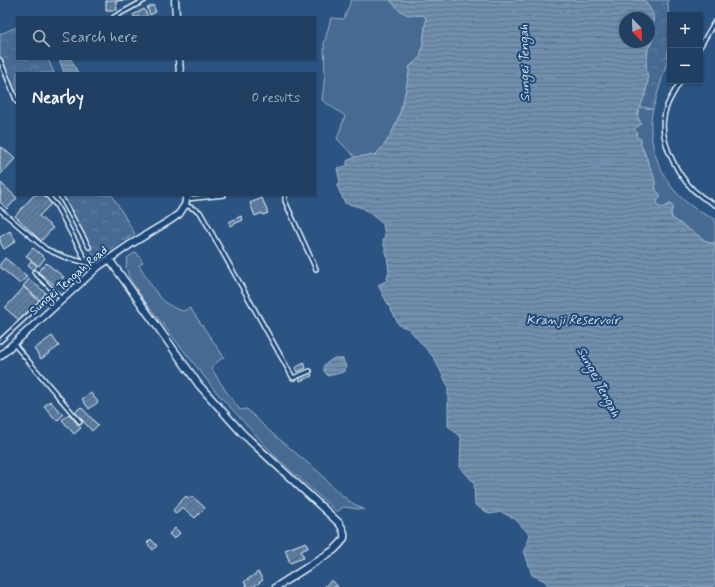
<!DOCTYPE html>
<html lang="en">
<head>
<meta charset="utf-8">
<style>
  body { margin:0; font-family:Mynerve,sans-serif; background:#2d4a6b; color:#f1f3f6 }
  .controls { position:absolute; right:12px; top:12px; display:grid; overflow:hidden; border-radius:0px; box-shadow:0 1px 3px #0004 }
  .controls button { width:36px; height:36px; display:grid; place-items:center; padding:0; border:0; border-bottom:1px solid #3d5877; background:#203f62; color:#f1f3f6; font:20px sans-serif }
  .compass { position:absolute; left:619px; top:12px; width:36px; height:36px; border-radius:50%; background:#203f62; box-shadow:0 1px 3px #0004; rotate:157deg }
  .list { margin:0; padding:0; list-style:none }
  h2 { display:flex; justify-content:space-between; align-items:center; height:52px; margin:0; padding:0 16px; font-size:17px }
  h2 small { font-size:13px; font-weight:400; color:#a2afbe }
  .icon { flex:none; width:22px; height:22px; fill:none; stroke:currentColor; stroke-width:2; stroke-linecap:round; stroke-linejoin:round }
  .map { position:relative; flex:none; width:715px; height:587px; overflow:hidden }
  .search { position:absolute; background:#203f62; box-shadow:0 1px 3px #0004; left:16px; top:16px; width:300px; height:44px; display:flex; align-items:center; gap:10px; box-sizing:border-box; padding:0 14px; border-radius:0px; color:#a2afbe; font-size:15px }
  .panel { position:absolute; background:#203f62; box-shadow:0 1px 3px #0004; left:16px; top:72px; width:300px; height:124px; border-radius:0px }
  .map>svg:first-child { display:block }
  .green { fill:#476b93; stroke:#98aec6 }
  .forest { fill:url(#forest-crowns); stroke:#98aec6 }
  .water { fill:url(#water-rules); stroke:#a0b6cb; fill-rule:evenodd }
  .building { fill:url(#building-hatch); stroke:#e8f1f8 }
  .lines { fill:none; stroke-linecap:round; stroke-linejoin:round }
  .service-casing { stroke:#e8f1f8; stroke-width:6 }
  .minor-casing { stroke:#e8f1f8; stroke-width:9 }
  .service { stroke:#1f4a7a; stroke-width:3 }
  .minor { stroke:#1f4a7a; stroke-width:6 }
  .labels { text-anchor:middle; dominant-baseline:central; stroke-width:4; stroke-linejoin:round; paint-order:stroke }
  .street-label { font-size:12px; fill:#e8f1f8; stroke:#1f4a7a }
  .water-label { font-size:13px; font-style:italic; fill:#d0dde9; stroke:#1f4a7a }
</style>
</head>
<body>
<div class="map">
<svg width="715" height="587" viewBox="0 0 715 587">
  <defs>
    <pattern id="forest-crowns" width="20" height="18" patternUnits="userSpaceOnUse"><rect width="20" height="18" fill="#476b93"/><path d="M2 6a3 3 0 1 1 6 0M12 15a3 3 0 1 1 6 0" fill="none" stroke="#6281a3"/></pattern>
    <pattern id="water-rules" width="6" height="5" patternUnits="userSpaceOnUse"><rect width="6" height="5" fill="#708ead"/><path d="M0 2.5h6" fill="none" stroke="#61768a"/></pattern>
    <pattern id="building-hatch" width="6" height="6" patternUnits="userSpaceOnUse"><rect width="6" height="6" fill="#5d7da1"/><path d="M-1 1l2-2M0 6l6-6M5 7l2-2" fill="none" stroke="#53657a"/></pattern>
  </defs>
  <rect width="100%" height="100%" fill="#2b5482"/>
  <filter id="ink" filterUnits="userSpaceOnUse"><feTurbulence type="fractalNoise" baseFrequency=".025" numOctaves="2"/><feDisplacementMap in="SourceGraphic" scale="8" xChannelSelector="R" yChannelSelector="G"/><feConvolveMatrix kernelMatrix="1 2 1 2 8 2 1 2 1" color-interpolation-filters="sRGB"/></filter>
  <g filter="url(#ink)">
    <!-- green -->
    <path class="green" d="M 351,0 L 390,0 L 399,10 L 423,15 L 426,18 L 423,44 L 420,58 L 410,66 C 406,91 401,119 387,141 C 384,146 379,151 375,155 L 355,157 L 337,139 L 345,116 L 322,100 L 325,75 L 324,44 L 331,18 L 344,19 Z
      M 640,107 L 653,109 C 646,134 657,171 675,191 C 685,203 700,213 715,219 L 715,243 L 709,243 L 672,218 L 671,203 L 665,208 L 658,207 L 657,201 L 661,196 L 656,190 L 654,177 L 643,149 L 636,137 L 634,129 L 641,124 L 637,117 Z
      M 136,252 L 143,262 L 139,265 C 151,284 160,306 183,311 L 190,308 L 224,357 L 217,362 L 212,369 L 225,390 L 240,410 L 247,409 L 267,429 L 321,474 C 333,489 348,502 365,510 L 343,507 L 337,512 L 277,458 L 218,394 L 143,299 L 129,277 L 126,267 L 127,258 Z"/>
    <!-- forest -->
    <path class="forest" d="M 643,0 L 668,0 L 669,34 L 667,62 L 653,109 L 640,107 L 645,95 L 648,81 L 646,67 L 648,49 L 652,41 L 648,5 Z
      M 17,27 L 17,59 L 48,59 L 54,73 L 17,73 L 17,102 L 0,60 L 0,34 Z
      M 60,195 L 112,195 L 135,234 L 123,241 L 97,261 Z"/>
    <!-- water -->
    <path class="water" d="M 390,0 L 643,0 L 648,5 L 653,14 L 654,29 L 652,41 L 648,49 L 646,67 L 648,81 L 645,95 L 637,115 L 641,124 L 634,129 L 637,133 L 636,137 L 641,139 L 641,145 L 654,177 L 656,190 L 661,196 L 657,201 L 658,207 L 665,207 L 671,203 L 673,208 L 670,213 L 672,218 L 709,243 L 715,243 L 715,587 L 549,587 L 545,581 L 532,575 L 524,550 L 530,535 L 515,519 L 501,512 L 490,514 L 475,505 L 474,483 L 460,467 L 461,437 L 448,426 L 448,386 L 434,358 L 409,329 L 399,325 L 378,285 L 386,281 L 389,272 L 387,255 L 383,242 L 385,235 L 383,224 L 363,208 L 345,203 L 337,186 L 340,182 L 337,168 L 347,166 L 347,161 L 355,157 L 375,155 C 379,151 384,146 387,141 C 401,119 406,91 410,66 L 420,58 L 423,44 L 426,18 L 423,15 C 406,17 401,13 390,0 ZM 625,18 L 649,18 L 649,42 L 625,42 Z
      M 59,59 L 71,59 L 78,73 L 64,73 Z
      M 334,358 L 343,359 L 346,367 L 344,372 L 328,376 L 324,371 L 324,365 Z"/>
    <!-- building -->
    <path class="building" d="M 109,0 L 129,0 L 116,1 L 117,10 L 106,10 L 106,1 Z
      M 153,5 L 156,12 L 150,15 L 147,8 Z
      M 144,9 L 148,17 L 134,17 L 133,15 Z
      M 2,147 L 15,159 L 0,175 L 0,149 Z
      M 1,183 L 17,198 L 7,209 L 0,202 Z
      M 34,195 L 43,195 L 52,203 L 39,216 L 53,228 L 41,241 L 15,216 Z
      M 262,198 L 268,213 L 263,215 L 262,213 L 255,216 L 250,203 Z
      M 241,216 L 243,220 L 230,226 L 229,222 Z
      M 10,231 L 16,241 L 4,249 L 0,242 L 0,237 Z
      M 33,248 L 45,258 L 39,266 L 26,256 Z
      M 5,258 L 27,276 L 20,284 L 0,267 L 0,264 Z
      M 31,261 L 37,266 L 34,270 L 28,265 Z
      M 46,263 L 64,277 L 56,286 L 38,272 Z
      M 29,279 L 46,293 L 40,300 L 23,286 Z
      M 24,287 L 40,302 L 21,322 L 5,308 Z
      M 52,336 L 59,346 L 41,359 L 34,349 Z
      M 304,363 L 306,368 L 297,372 L 295,368 Z
      M 310,372 L 312,376 L 300,381 L 299,377 Z
      M 91,393 L 98,402 L 89,409 L 82,399 Z
      M 50,401 L 63,415 L 57,421 L 44,406 Z
      M 81,407 L 98,425 L 92,431 L 75,412 Z
      M 69,414 L 81,428 L 74,434 L 62,420 Z
      M 186,496 L 189,499 L 192,496 L 205,508 L 195,518 L 182,507 L 176,514 L 173,510 Z
      M 175,528 L 180,533 L 174,539 L 169,534 Z
      M 151,539 L 157,546 L 153,550 L 147,543 Z
      M 306,542 L 308,548 L 301,551 L 304,558 L 290,563 L 285,550 Z
      M 258,572 L 263,580 L 253,587 L 247,587 L 244,582 Z
      M 332,580 L 338,587 L 324,587 Z"/>
    <g class="lines">
      <!-- service casing -->
      <g class="service-casing">
        <path id="service" d="M 114,17 L 145,0
          M 700,47 L 715,21
          M 0,60 L 17,102
          M 681,81 C 674,92 666,104 664,117 C 659,143 680,182 702,197 C 706,200 711,202 715,205
          M 47,195 L 56,205 L 87,263
          M 60,195 L 89,247
          M 285,195 L 285,201 L 289,210 L 316,269
          M 187,199 L 224,195
          M 186,205 L 200,212 L 293,378 L 310,371
          M 0,210 L 46,249 L 64,257 L 99,266
          M 34,272 L 63,300
          M 0,341 L 54,291
          M 14,344 L 80,422"/>
      </g>
      <!-- minor casing -->
      <g class="minor-casing">
        <path id="minor" d="M 175,0 L 176,17
          M 179,59 L 180,73
          M 109,259 L 199,385 L 242,433 L 339,523 C 348,536 345,540 334,550 L 276,587
          M 0,356 L 99,266 L 131,244 L 169,221 L 179,214 L 185,205 L 187,195"/>
      </g>
      <!-- service -->
      <use href="#service" class="service"/>
      <!-- minor -->
      <use href="#minor" class="minor"/>
    </g>
  </g>
  <g class="labels">
    <!-- street labels -->
    <g class="street-label">
      <text transform="translate(69 281) rotate(-41)">Sungei Tengah Road</text>
    </g>
    <!-- water labels -->
    <g class="water-label">
      <text transform="translate(525 63) rotate(-91)">Sungei Tengah</text>
      <text x="573" y="320">Kranji Reservoir</text>
      <text transform="translate(598 382) rotate(62)">Sungei Tengah</text>
    </g>
  </g>
</svg>
<div class="controls">
<button>+</button>
<button>−</button>
</div>
<svg class="compass" viewBox="-18 -18 36 36"><path d="M0-13l5 13h-10z" fill="#e53935"/><path d="M0 13l5-13h-10z" fill="#a2afbe"/></svg>
<div class="search"><svg class="icon" aria-label="search" viewBox="0 0 24 24"><circle cx="10" cy="10" r="6"/><path d="M15 15l6 6"/></svg>Search here</div>
<section class="panel">
<h2>Nearby<small>0 results</small></h2>
<ul class="list">
</ul>
</section>
</div>
</body>
</html>
